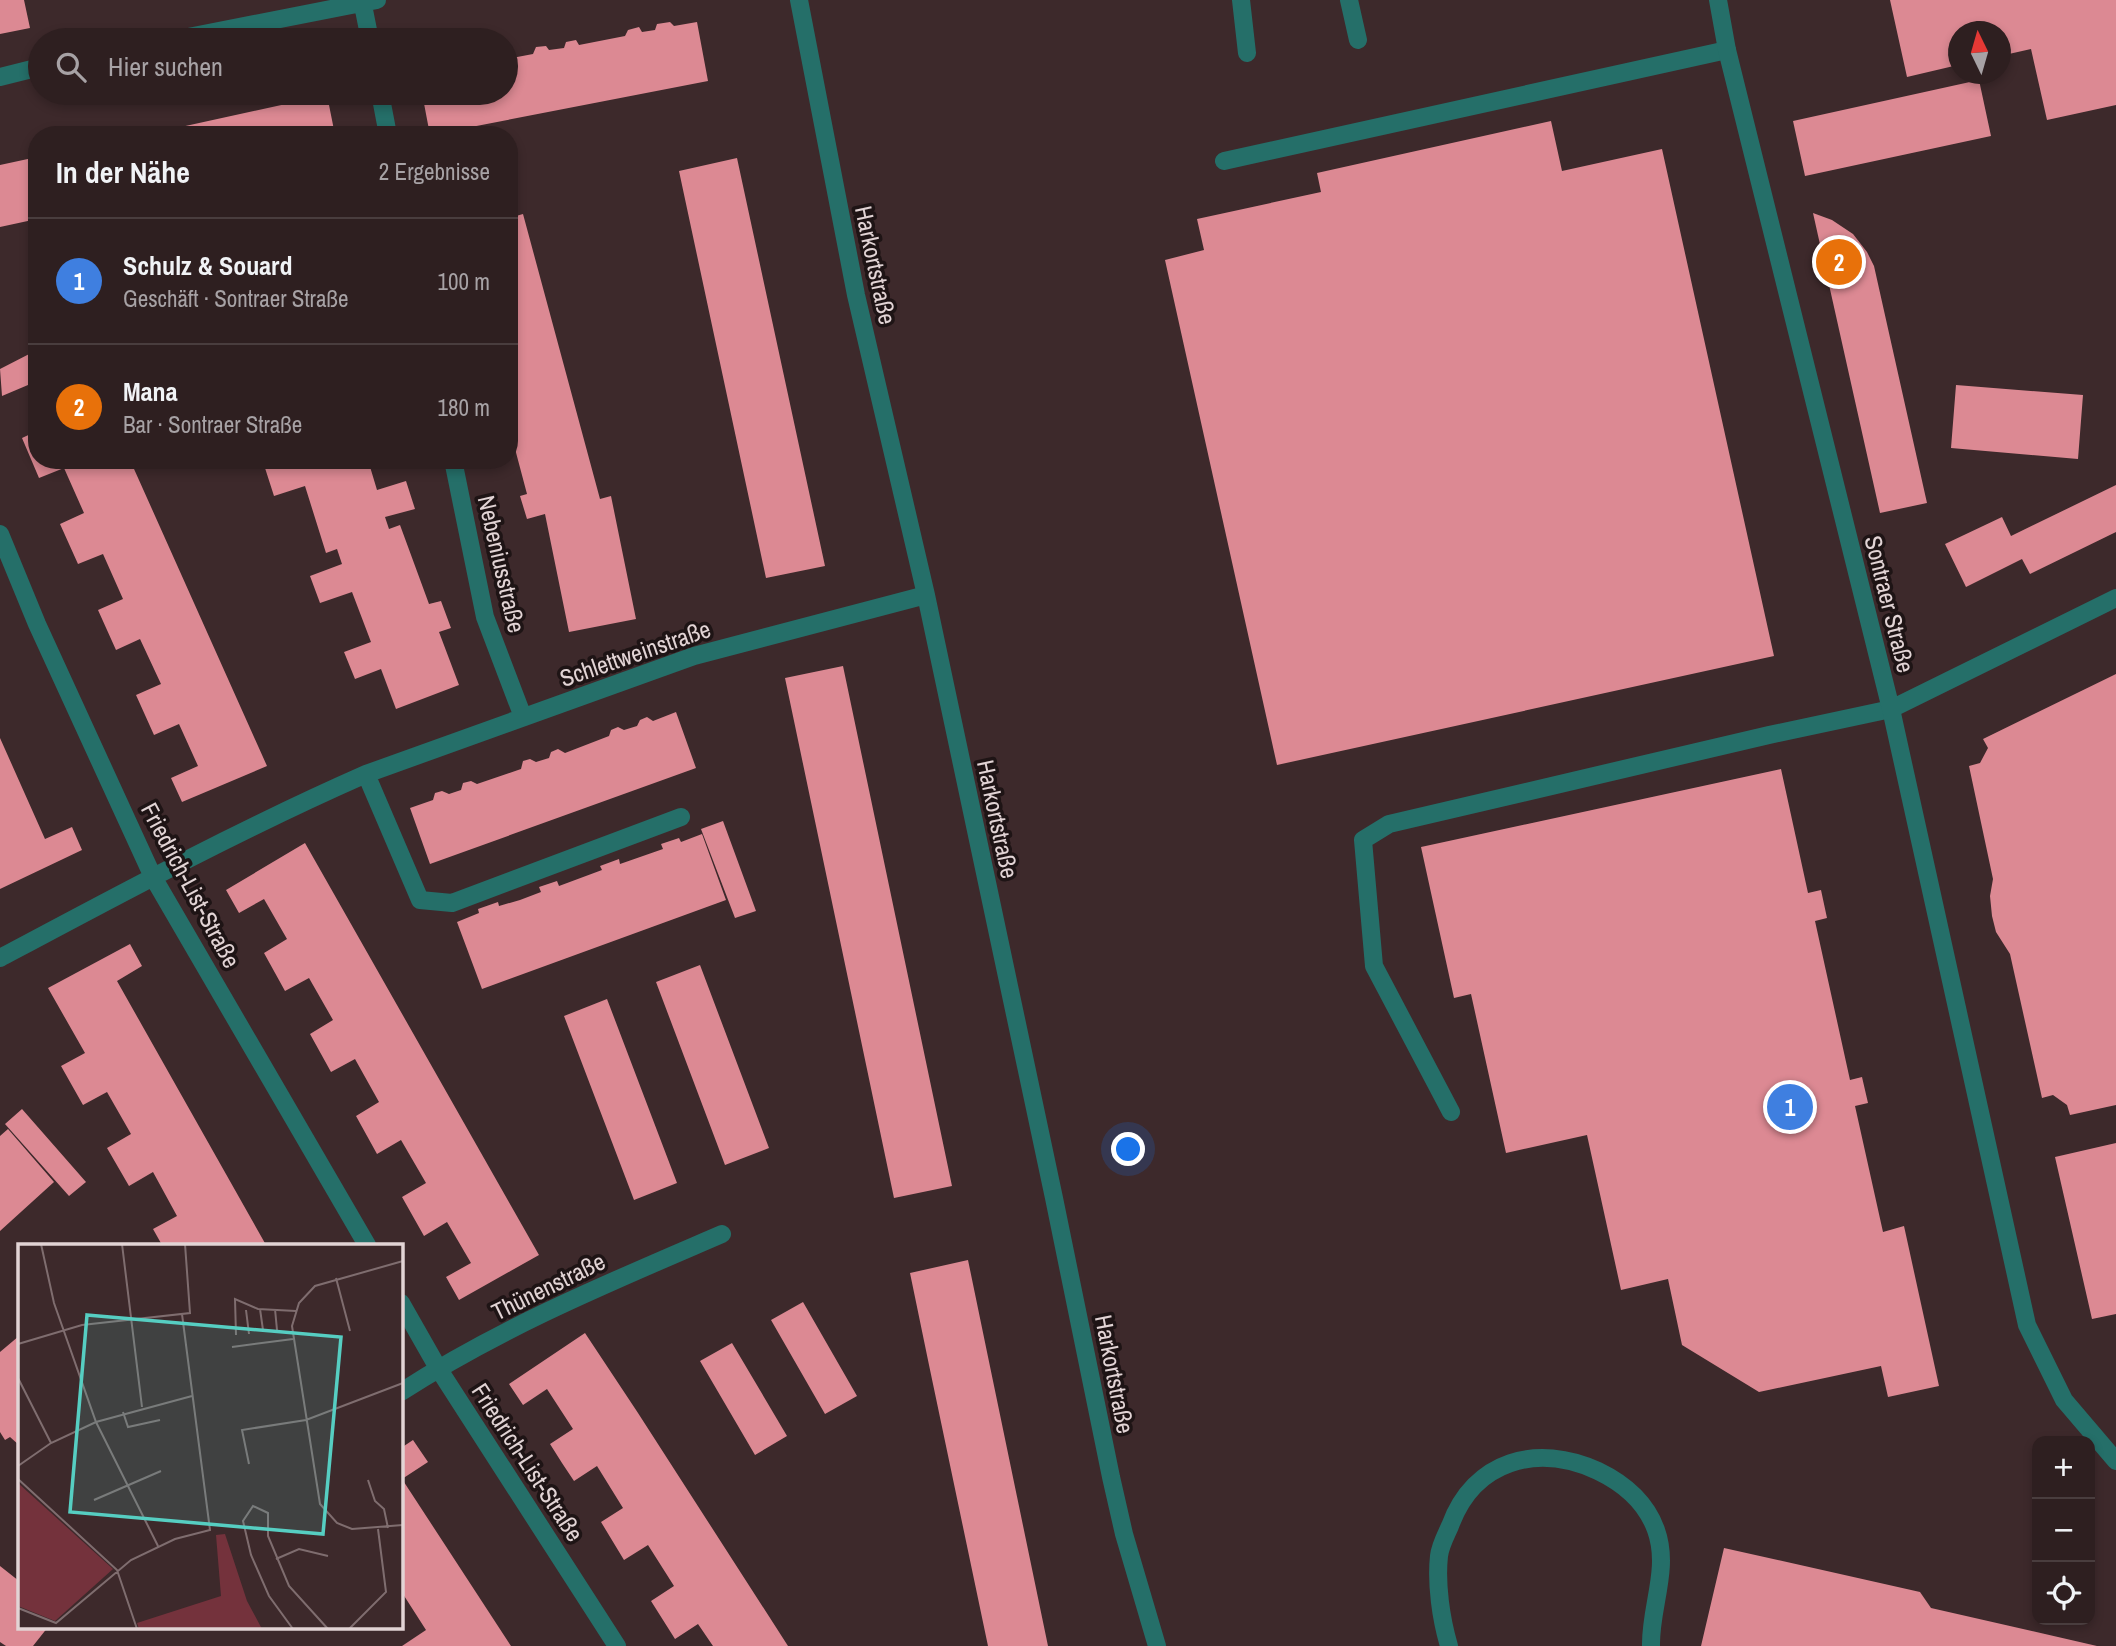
<!DOCTYPE html>
<html lang="de">
<head>
<meta charset="utf-8">
<style>
  body { margin:0; font-family:"Archivo Narrow",sans-serif; background:#3a2c2d; color:#f1f3f6 }
  .controls { position:absolute; right:21px; bottom:21px; display:grid; overflow:hidden; border-radius:14px; box-shadow:0 4px 10px #0003 }
  .controls button { width:63px; height:63px; display:grid; place-items:center; padding:0; border:0; border-bottom:2px solid #493d3e; background:#2e1f20; color:#f1f3f6; font:35px sans-serif }
  .compass { position:absolute; left:1948px; top:21px; width:63px; height:63px; border-radius:50%; background:#2e1f20; box-shadow:0 4px 10px #0003; rotate:355deg }
  .you { position:absolute; left:1129px; top:1150px; width:24px; height:24px; margin:-18px; border:5px solid #fff; border-radius:50%; background:#1a73e8; box-shadow:0 0 0 10px #1a73e833 }
  .badge { display:grid; place-items:center; width:46px; height:46px; border-radius:50%; background:#0b8043; color:#fff; font-size:23px; font-weight:700 }
  .pin { position:absolute; translate:-50% -50%; border:4px solid #fff; box-shadow:0 2px 7px #0006 }
  .list { margin:0; padding:0; list-style:none }
  h2 { display:flex; justify-content:space-between; align-items:center; height:91px; margin:0; padding:0 28px; font-size:30px }
  h2 small { font-size:23px; font-weight:400; color:#a7a2a5 }
  .list li { display:grid; grid-template-columns:46px 1fr auto; gap:21px; align-items:center; box-sizing:border-box; height:126px; padding:0 28px; border-top:2px solid #493d3e }
  .list b { display:block; font-size:26px; white-space:nowrap }
  .list p { margin:0; font-size:23px; white-space:nowrap; color:#a7a2a5 }
  .list em { font-size:23px; font-style:normal; color:#a7a2a5 }
  .icon { flex:none; width:38px; height:38px; fill:none; stroke:currentColor; stroke-width:2; stroke-linecap:round; stroke-linejoin:round }
  .map { position:relative; flex:none; width:2116px; height:1646px; overflow:hidden }
  .search { position:absolute; background:#2e1f20; box-shadow:0 4px 10px #0003; left:28px; top:28px; width:490px; height:77px; display:flex; align-items:center; gap:18px; box-sizing:border-box; padding:0 24px; border-radius:38px; color:#a7a2a5; font-size:26px }
  .panel { position:absolute; background:#2e1f20; box-shadow:0 4px 10px #0003; left:28px; top:126px; width:490px; height:343px; border-radius:28px }
  .map>svg:first-child { display:block }
  .building { fill:#dc8993 }
  .lines { fill:none; stroke-linecap:round; stroke-linejoin:round }
  .service { stroke:#256f69; stroke-width:18 }
  .minor { stroke:#256f69; stroke-width:18 }
  .labels { text-anchor:middle; dominant-baseline:central; stroke-width:7; stroke-linejoin:round; paint-order:stroke }
  .street-label { font-size:24px; fill:#e2d4d5; stroke:#1e1415 }
  .inset-road { fill:none; stroke:#7f6d6f; stroke-width:2 }
  .view { fill:#56cec2; fill-opacity:0.15; stroke:#56cec2; stroke-width:3.5 }
  .inset-edge { fill:none; stroke:#e2d4d5; stroke-width:3.5 }
</style>
</head>
<body>
<div class="map">
<svg width="2116" height="1646" viewBox="0 0 2116 1646">
  <rect width="100%" height="100%" fill="#3d292b"/>
  <!-- building -->
  <path class="building" d="M 0,0 L 24,0 L 30,28 L 0,34 Z
    M 1890,0 L 2116,0 L 2116,105 L 2047,120 L 2031,49 L 2000,56 L 2000,32 L 1958,32 L 1958,65 L 1907,77 Z
    M 670,22 L 674,26 L 697,22 L 708,81 L 430,135 L 422,93 L 506,93 L 506,59 L 533,54 L 536,47 L 546,46 L 549,50 L 564,48 L 566,42 L 576,40 L 579,45 L 625,36 L 628,30 L 639,27 L 642,32 L 655,30 L 657,24 Z
    M 1979,80 L 1991,136 L 1805,176 L 1793,121 Z
    M 327,95 L 335,135 L 149,135 L 149,134 Z
    M 1551,121 L 1562,171 L 1662,149 L 1774,656 L 1277,765 L 1165,260 L 1204,250 L 1197,219 L 1321,192 L 1317,173 Z
    M 37,157 L 37,219 L 0,227 L 0,165 Z
    M 737,158 L 825,566 L 766,578 L 679,171 Z
    M 1813,213 L 1832,220 L 1853,234 L 1867,252 L 1874,266 L 1927,503 L 1880,513 Z
    M 523,214 L 600,499 L 611,496 L 636,619 L 569,632 L 545,514 L 527,519 L 520,496 L 527,494 L 514,445 L 509,447 L 509,218 Z
    M 37,350 L 37,405 L 28,385 L 2,396 L 0,369 Z
    M 1956,385 L 2083,395 L 2078,459 L 1951,448 Z
    M 37,431 L 37,460 L 130,460 L 267,766 L 182,802 L 171,778 L 198,766 L 179,724 L 154,735 L 136,695 L 161,684 L 140,639 L 116,650 L 98,610 L 123,599 L 103,554 L 78,564 L 60,524 L 84,513 L 64,468 L 39,478 L 22,438 Z
    M 287,460 L 368,460 L 377,490 L 406,481 L 415,509 L 385,517 L 389,529 L 400,525 L 429,604 L 441,601 L 451,628 L 439,632 L 459,685 L 396,709 L 381,669 L 355,679 L 344,652 L 371,642 L 352,592 L 320,603 L 310,576 L 342,564 L 337,549 L 326,553 L 305,486 L 274,496 L 265,468 Z
    M 2116,485 L 2116,532 L 2030,574 L 2022,559 L 1966,587 L 1945,544 L 2002,517 L 2011,536 Z
    M 843,666 L 952,1186 L 894,1198 L 785,678 Z
    M 2116,674 L 2116,1105 L 2070,1115 L 2067,1105 L 2053,1095 L 2042,1098 L 2010,954 L 1996,932 L 1992,916 L 1990,896 L 1993,879 L 1969,766 L 1980,763 L 1988,748 L 1983,739 Z
    M 676,712 L 696,768 L 430,864 L 410,808 L 433,800 L 435,793 L 442,791 L 449,794 L 461,790 L 463,783 L 471,781 L 477,784 L 521,769 L 523,761 L 530,759 L 536,762 L 549,758 L 551,752 L 558,749 L 565,753 L 609,736 L 611,730 L 618,727 L 624,730 L 637,726 L 640,720 L 647,717 L 653,721 Z
    M 0,738 L 45,839 L 72,827 L 82,850 L 0,889 Z
    M 1781,769 L 1808,893 L 1821,890 L 1827,918 L 1815,921 L 1850,1080 L 1862,1077 L 1868,1103 L 1855,1106 L 1883,1232 L 1904,1226 L 1939,1386 L 1888,1397 L 1881,1366 L 1759,1392 L 1682,1345 L 1668,1279 L 1621,1290 L 1587,1135 L 1506,1153 L 1471,994 L 1454,998 L 1421,847 Z
    M 723,821 L 756,911 L 735,918 L 701,829 Z
    M 702,834 L 726,900 L 482,989 L 457,922 L 479,913 L 478,909 L 498,902 L 499,906 L 520,900 L 541,892 L 539,887 L 557,881 L 559,886 L 602,870 L 600,866 L 619,859 L 620,864 L 663,849 L 661,844 L 679,838 L 681,842 Z
    M 305,843 L 539,1255 L 459,1300 L 446,1277 L 471,1263 L 447,1222 L 424,1236 L 402,1197 L 426,1183 L 401,1140 L 377,1154 L 356,1116 L 379,1102 L 355,1059 L 331,1072 L 310,1034 L 333,1020 L 309,978 L 285,991 L 264,953 L 287,939 L 264,899 L 239,913 L 226,890 Z
    M 130,944 L 142,966 L 117,981 L 266,1245 L 162,1245 L 153,1229 L 177,1216 L 153,1172 L 129,1186 L 107,1148 L 131,1134 L 107,1092 L 83,1105 L 61,1066 L 85,1053 L 48,988 Z
    M 700,965 L 769,1148 L 725,1165 L 656,982 Z
    M 607,999 L 677,1183 L 634,1200 L 564,1016 Z
    M 22,1109 L 86,1182 L 69,1196 L 5,1124 Z
    M 8,1129 L 54,1182 L 0,1231 L 0,1136 Z
    M 2116,1143 L 2116,1314 L 2092,1319 L 2055,1157 Z
    M 968,1260 L 987,1352 L 1048,1646 L 988,1646 L 929,1365 L 910,1273 Z
    M 803,1302 L 857,1396 L 825,1414 L 771,1320 Z
    M 585,1333 L 638,1413 L 788,1646 L 713,1646 L 698,1624 L 675,1639 L 651,1601 L 674,1586 L 648,1545 L 624,1560 L 601,1522 L 623,1508 L 597,1466 L 574,1481 L 562,1463 L 550,1444 L 573,1429 L 547,1389 L 523,1405 L 509,1384 Z
    M 19,1336 L 19,1445 L 10,1437 L 5,1440 L 0,1432 L 0,1352 Z
    M 732,1343 L 787,1436 L 755,1455 L 700,1361 Z
    M 413,1440 L 428,1462 L 402,1479 L 511,1646 L 402,1646 L 426,1630 L 401,1591 L 401,1448 Z
    M 1724,1548 L 1920,1592 L 1931,1608 L 2097,1646 L 1701,1646 Z
    M 0,1566 L 19,1581 L 19,1627 L 48,1627 L 33,1646 L 6,1646 L 0,1642 Z"/>
  <g class="lines">
    <!-- service -->
    <path class="service" d="M 1241,0 L 1247,53
      M 1349,0 L 1358,40
      M 1224,161 L 1727,50
      M 1451,1112 L 1374,966 L 1363,840 L 1389,824 L 1769,735 L 1891,709
      M 1449,1646 C 1441,1619 1436,1584 1439,1556 C 1440,1546 1446,1535 1450,1526 C 1474,1460 1537,1443 1598,1471 C 1625,1484 1646,1502 1656,1530 C 1670,1569 1650,1607 1651,1646"/>
    <!-- minor -->
    <path class="minor" d="M 362,0 L 370,40
      M 799,0 L 856,295 L 926,595 L 1054,1198 L 1111,1477 L 1124,1534 L 1157,1646
      M 1718,0 L 1727,50 L 1891,709 L 2027,1325 L 2064,1400 L 2116,1461
      M 173,40 L 377,0
      M 0,77 L 40,67
      M 380,93 L 388,135
      M 453,460 L 485,617 L 523,717
      M 0,534 L 37,624 L 153,877 L 367,1245
      M 1891,709 L 2116,598
      M 366,774 L 420,900 L 452,903 L 681,817
      M 0,958 C 120,894 241,829 366,774 L 694,656 L 926,595
      M 401,1303 L 438,1368 L 617,1646
      M 401,1392 C 501,1327 613,1281 722,1234"/>
  </g>
  <g class="labels">
    <!-- street labels -->
    <g class="street-label">
      <text transform="translate(876 265) rotate(78)">Harkortstraße</text>
      <text transform="translate(502 564) rotate(77)">Nebeniusstraße</text>
      <text transform="translate(1890 604) rotate(76)">Sontraer Straße</text>
      <text transform="translate(635 653) rotate(-19)">Schlettweinstraße</text>
      <text transform="translate(998 819) rotate(78)">Harkortstraße</text>
      <text transform="translate(191 885) rotate(62)">Friedrich-List-Straße</text>
      <text transform="translate(548 1286) rotate(-26)">Thünenstraße</text>
      <text transform="translate(1115 1374) rotate(79)">Harkortstraße</text>
      <text transform="translate(528 1462) rotate(57)">Friedrich-List-Straße</text>
    </g>
  </g>
  <!-- overview -->
  <g transform="translate(18 1244)">
    <rect width="385" height="385" fill="#3d292b"/>
    <path d="M 207,290 L 229,357 L 244,385 L 121,385 L 119,379 L 203,352 L 198,291 Z" fill="#74323c"/>
    <path d="M 0,239 L 95,325 L 37,377 L 0,362 Z" fill="#74323c"/>
    <path class="inset-road" d="M 23,0 L 36,59 L 78,178 L 140,302M 104,0 L 124,163M 385,17 L 297,42 L 281,59 L 274,82 L 302,260 L 319,279 L 334,285 L 385,281M 318,34 L 332,87M 242,65 L 245,86M 257,65 L 259,86M 228,66 L 231,90M 218,91 L 217,55 L 240,65 L 278,67M 0,100 L 64,81 L 172,69 L 167,0M 214,103 L 275,95M 0,134 L 33,199M 105,168 L 110,183 L 142,176M 231,220 L 224,186 L 288,176 L 385,139M 0,222 L 33,199 L 78,178 L 174,152M 0,235 L 99,326 L 119,385M 350,236 L 357,257 L 366,265 L 370,284M 76,256 L 143,227M 258,315 L 281,305 L 310,312M 0,364 L 38,379 L 113,316 L 157,295 L 192,286 L 164,70M 275,385 L 251,352 L 233,311 L 225,277 L 235,262 L 250,269 L 250,292 L 271,342 L 310,385M 331,385 L 368,348 L 360,285"/>
    <path class="view" d="M 69,71 L 323,93 L 305,290 L 52,268 Z"/>
    <rect width="385" height="385" class="inset-edge"/>
  </g>
</svg>
<div class="controls">
<button>+</button>
<button>−</button>
<button><svg class="icon" aria-label="locate" viewBox="0 0 24 24"><circle cx="12" cy="12" r="6"/><path d="M12 2v4M12 18v4M2 12h4M18 12h4"/></svg></button>
</div>
<svg class="compass" viewBox="-18 -18 36 36"><path d="M0-13l5 13h-10z" fill="#e53935"/><path d="M0 13l5-13h-10z" fill="#a7a2a5"/></svg>
<div class="you"></div>
<div class="pin badge" style="left:1790px;top:1107px;background:#3f7fe0">1</div>
<div class="pin badge" style="left:1839px;top:262px;background:#e8710a">2</div>
<div class="search"><svg class="icon" aria-label="search" viewBox="0 0 24 24"><circle cx="10" cy="10" r="6"/><path d="M15 15l6 6"/></svg>Hier suchen</div>
<section class="panel">
<h2>In der Nähe<small>2 Ergebnisse</small></h2>
<ul class="list">
<li><span class="badge" style="background:#3f7fe0">1</span><div><b>Schulz &amp; Souard</b><p>Geschäft · Sontraer Straße</p></div><em>100 m</em></li>
<li><span class="badge" style="background:#e8710a">2</span><div><b>Mana</b><p>Bar · Sontraer Straße</p></div><em>180 m</em></li>
</ul>
</section>
</div>
</body>
</html>
